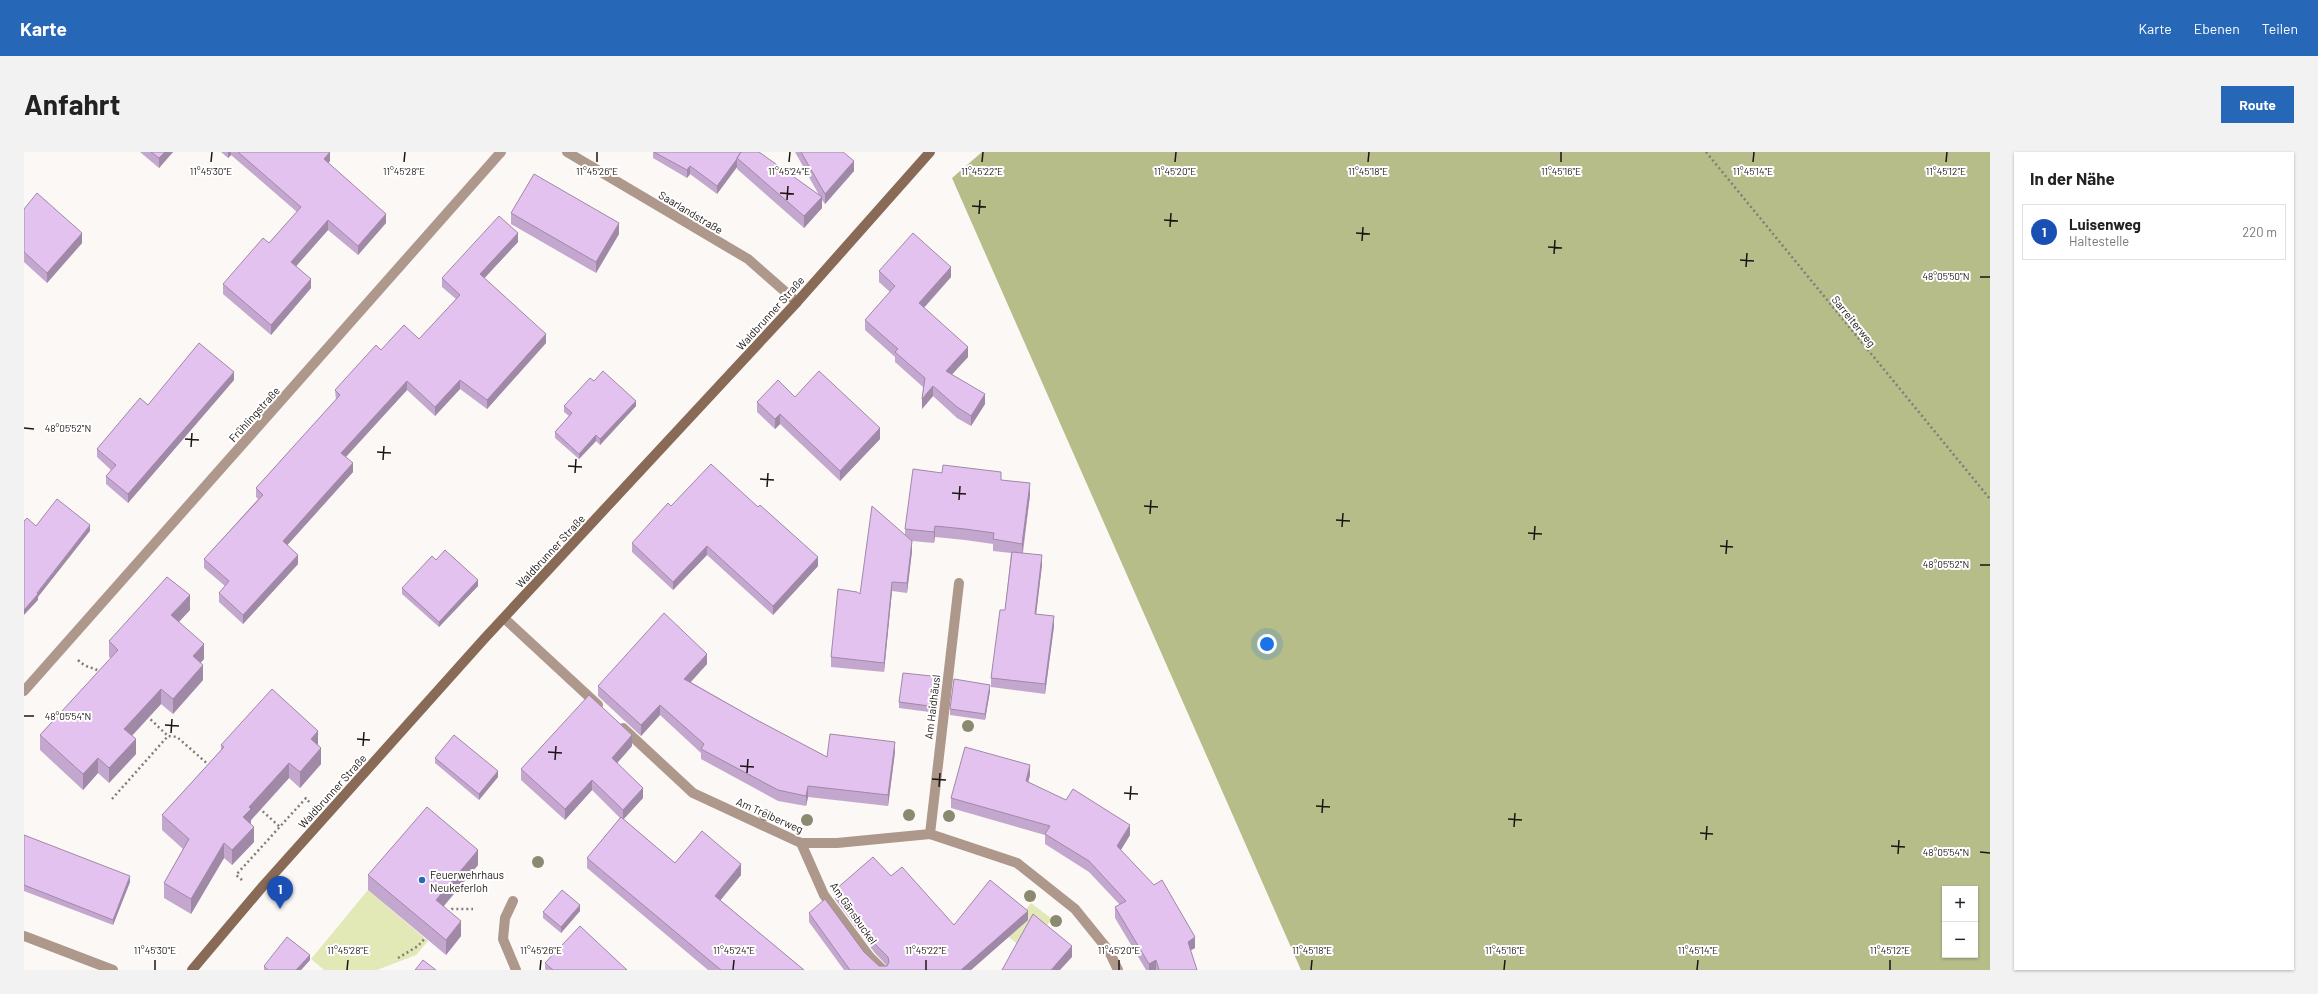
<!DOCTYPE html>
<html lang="de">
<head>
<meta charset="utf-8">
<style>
  body { margin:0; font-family:Barlow,sans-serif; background:#f2f2f2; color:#222 }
  .controls { position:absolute; right:12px; bottom:12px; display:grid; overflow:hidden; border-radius:0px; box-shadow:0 1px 3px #0004 }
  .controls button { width:36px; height:36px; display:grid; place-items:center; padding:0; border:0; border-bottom:1px solid #e0e0e0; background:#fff; color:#222; font:20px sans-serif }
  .you { position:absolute; left:1243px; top:492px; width:14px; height:14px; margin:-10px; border:3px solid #fff; border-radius:50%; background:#1a73e8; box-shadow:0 0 0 6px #1a73e833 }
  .badge { display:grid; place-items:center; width:26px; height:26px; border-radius:50%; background:#2667b8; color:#fff; font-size:13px; font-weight:700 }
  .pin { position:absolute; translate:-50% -33px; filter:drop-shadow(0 1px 2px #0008) }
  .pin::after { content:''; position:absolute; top:21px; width:14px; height:12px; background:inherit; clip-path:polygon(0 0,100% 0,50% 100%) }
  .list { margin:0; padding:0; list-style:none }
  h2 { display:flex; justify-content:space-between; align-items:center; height:52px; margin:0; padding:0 16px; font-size:17px }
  h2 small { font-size:13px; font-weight:400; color:#767676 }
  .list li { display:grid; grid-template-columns:26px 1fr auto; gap:12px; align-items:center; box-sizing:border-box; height:56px; margin:0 8px 8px; padding:0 8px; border:1px solid #e0e0e0; border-radius:0px }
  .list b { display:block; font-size:15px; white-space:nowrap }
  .list p { margin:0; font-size:13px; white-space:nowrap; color:#767676 }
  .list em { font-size:13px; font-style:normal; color:#767676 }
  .map { position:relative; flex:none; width:1966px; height:818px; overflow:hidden; border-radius:0px }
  header { display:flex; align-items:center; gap:24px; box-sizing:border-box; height:56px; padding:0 20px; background:#2667b8; color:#fff }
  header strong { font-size:19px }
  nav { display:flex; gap:22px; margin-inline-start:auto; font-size:14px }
  .intro { display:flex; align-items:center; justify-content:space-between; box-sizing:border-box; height:96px; padding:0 24px }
  h1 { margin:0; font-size:28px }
  .button { padding:10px 18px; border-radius:0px; background:#2667b8; color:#fff; font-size:14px; font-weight:700 }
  main { display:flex; gap:24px; padding:0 24px }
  aside { flex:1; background:#fff; border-radius:0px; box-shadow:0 1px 3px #0004 }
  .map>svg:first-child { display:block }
  .green { fill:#e2e8b6 }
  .forest { fill:#b7bd89; fill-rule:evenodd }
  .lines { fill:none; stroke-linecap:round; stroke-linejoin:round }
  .path { stroke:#827b79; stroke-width:2.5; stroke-dasharray:2 3; stroke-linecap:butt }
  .street { stroke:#ad988b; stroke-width:10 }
  .secondary { stroke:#886a57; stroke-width:10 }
  .tree { fill:#8a8a71 }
  .wall { fill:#c4a7ce }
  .shaded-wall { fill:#a088a7 }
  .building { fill:#e4c2ef; stroke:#a088a7 }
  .ticks { fill:none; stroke:#1c1412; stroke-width:1.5 }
  .poi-dot { fill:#2667b8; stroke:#fff; stroke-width:1.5 }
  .labels { text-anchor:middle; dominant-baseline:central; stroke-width:4; stroke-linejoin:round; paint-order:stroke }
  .street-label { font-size:11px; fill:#1c1412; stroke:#fff }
  .poi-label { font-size:11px; fill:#1c1412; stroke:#fff; text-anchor:start }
  .ticks-label { font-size:10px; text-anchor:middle; fill:#1c1412; stroke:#fff; stroke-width:4; stroke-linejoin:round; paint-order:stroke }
</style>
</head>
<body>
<header>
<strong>Karte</strong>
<nav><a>Karte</a><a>Ebenen</a><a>Teilen</a></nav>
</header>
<div class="intro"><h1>Anfahrt</h1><a class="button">Route</a></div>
<main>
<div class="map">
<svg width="1966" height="818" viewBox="0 0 1966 818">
  <rect width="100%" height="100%" fill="#fcf8f6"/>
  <!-- green -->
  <path class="green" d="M 344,738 L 404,789 L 392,803 L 353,818 L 300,818 L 287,807 Z
    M 1007,751 L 1028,767 L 1003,799 L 982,783 Z"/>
  <!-- forest -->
  <path class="forest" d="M 958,0 L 1966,0 L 1966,818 L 1277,818 L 928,26 ZM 1921,737 L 1951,737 L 1951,803 L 1921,803 Z"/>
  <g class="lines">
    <!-- path -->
    <path class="path" d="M 1682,0 L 1966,347
      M 54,508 C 64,518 70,514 77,521
      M 123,564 L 144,584
      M 88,647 L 144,584 L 153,585 L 186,614
      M 235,656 L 256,675
      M 218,728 L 212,723 L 282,646 L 286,651
      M 424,761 L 428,757 L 449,757
      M 374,806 L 394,794 L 404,783"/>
    <!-- street -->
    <path class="street" d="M 543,0 L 724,107 L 773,150
      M 480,466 L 574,553
      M 0,539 L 477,0
      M 599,576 L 669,641 L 777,691 L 813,691 L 906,682 L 993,711 L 1051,757 L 1085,799 L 1094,818
      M 906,682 L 935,431
      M 777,691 L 800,743 L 845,804 L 859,818
      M 489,749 L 481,766 L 479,787 L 492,818
      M 0,784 L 89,818"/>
    <!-- secondary -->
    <path class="secondary" d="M 168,818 L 239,734 L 460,487 L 773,150 L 906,0"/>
  </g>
  <!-- trees -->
  <g class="tree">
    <circle cx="944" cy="574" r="6"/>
    <circle cx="741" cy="663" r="6"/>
    <circle cx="885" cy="663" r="6"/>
    <circle cx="925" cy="664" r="6"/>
    <circle cx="783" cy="668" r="6"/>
    <circle cx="514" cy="710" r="6"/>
    <circle cx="1006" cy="744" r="6"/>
    <circle cx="1032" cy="769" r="6"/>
  </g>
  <!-- wall -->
  <path class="wall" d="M 116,0 L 149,0 L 135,16 Z
    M 197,0 L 306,0 L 306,9 L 304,11 L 362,71 L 334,103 L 304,78 L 272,114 L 287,136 L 247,183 L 199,142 L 199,132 L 245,91 L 273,60 L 207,3 L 204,6 Z
    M 629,0 L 735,0 L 795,43 L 771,0 L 819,0 L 830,19 L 801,52 L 798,48 L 798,56 L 780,76 L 713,17 L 713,15 L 693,42 L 666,22 L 663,26 L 629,6 Z
    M 0,57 L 58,91 L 23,131 L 0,110 Z
    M 487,61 L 595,82 L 572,121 L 487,72 Z
    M 494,90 L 460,126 L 522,191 L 463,257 L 436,237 L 411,264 L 383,238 L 322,305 L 329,320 L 263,393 L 274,412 L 219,472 L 195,450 L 195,441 L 201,434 L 180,416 L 180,407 L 234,347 L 232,345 L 232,336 L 312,248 L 311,238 L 357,198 L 395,187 L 432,147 L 418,135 L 418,126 Z
    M 855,119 L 927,125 L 900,156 L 944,205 L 928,222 L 961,252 L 947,274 L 933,266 L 909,244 L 898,257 L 899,235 L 871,210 L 871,205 L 841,178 L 841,168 L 866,140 L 855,130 Z
    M 210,228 L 104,351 L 82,332 L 82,324 L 87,318 L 73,305 L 73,297 L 124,253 Z
    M 570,229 L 612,254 L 576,293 L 572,289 L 555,307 L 531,286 L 531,280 L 545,264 L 540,260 L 540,254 Z
    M 771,245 L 856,287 L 816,329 L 756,272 L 751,277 L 733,260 L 733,250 Z
    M 918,321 L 977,328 L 1006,343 L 999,401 L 1018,413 L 1012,462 L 1030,474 L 1021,542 L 967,535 L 967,526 L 981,458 L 987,401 L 969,399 L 969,392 L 941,388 L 911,385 L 910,391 L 888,389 L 888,399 L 883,441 L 868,439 L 860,520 L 807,515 L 807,505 L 836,442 L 881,383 L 881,377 Z
    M 647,354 L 794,414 L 749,463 L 683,403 L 649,438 L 608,400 L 608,391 Z
    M 412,408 L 454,434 L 415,475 L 378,442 L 378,436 Z
    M 166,458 L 155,470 L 180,507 L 176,511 L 179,528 L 149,562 L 137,552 L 108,584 L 112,602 L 85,631 L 74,621 L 59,638 L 16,598 L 16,583 L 87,506 L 85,505 L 85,489 Z
    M 683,512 L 667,530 L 731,567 L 803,605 L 871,600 L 864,654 L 784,645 L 782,654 L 754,649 L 677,607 L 677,601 L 636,563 L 617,584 L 574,544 L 574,534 Z
    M 917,531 L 913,561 L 875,556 L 875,550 Z
    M 966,539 L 961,568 L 926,563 L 926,557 Z
    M 197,593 L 294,593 L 297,612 L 276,636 L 265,626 L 227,668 L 227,672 L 230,690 L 208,713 L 200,706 L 167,762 L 140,746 L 140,731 L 159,697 L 138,678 L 138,663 L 197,598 Z
    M 608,594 L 593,611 L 619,646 L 599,667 L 651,711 L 717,723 L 696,748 L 780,818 L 684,818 L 563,716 L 563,706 L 596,666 L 568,638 L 541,668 L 497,628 L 497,617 Z
    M 411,606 L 474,625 L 455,648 L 411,611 Z
    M 1006,623 L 1004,630 L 1106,683 L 1097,698 L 1171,796 L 1166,798 L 1173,818 L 1122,818 L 1091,766 L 1091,755 L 1096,753 L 1065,720 L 1021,692 L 1021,683 L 927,656 L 927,646 Z
    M 0,683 L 106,730 L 89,773 L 0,739 Z
    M 454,713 L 420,754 L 437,784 L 422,803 L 344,738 L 344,723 Z
    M 867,724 L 930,773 L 1004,768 L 947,818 L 820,818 L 785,770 L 785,761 L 840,800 L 855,814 L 863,814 L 850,800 L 811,747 L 811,738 Z
    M 556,759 L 537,781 L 519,766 L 519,760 Z
    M 286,808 L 277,818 L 240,818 L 240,814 Z
    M 521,811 L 603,818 L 522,818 L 521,817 Z"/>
  <!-- shaded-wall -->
  <path class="shaded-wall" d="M 141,0 L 149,0 L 135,16 L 135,6 Z
    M 204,0 L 207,0 L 207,3 L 204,6 Z
    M 306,0 L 306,9 L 300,17 L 300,7 Z
    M 713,7 L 713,15 L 693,42 L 693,34 Z
    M 830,9 L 830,19 L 801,52 L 801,42 Z
    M 666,14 L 666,22 L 663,26 L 663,18 Z
    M 798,45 L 798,56 L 780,76 L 780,64 Z
    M 362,62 L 362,71 L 334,103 L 334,94 Z
    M 304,68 L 304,78 L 267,120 L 267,110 Z
    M 595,71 L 595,82 L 572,121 L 572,110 Z
    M 58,81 L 58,91 L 23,131 L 23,121 Z
    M 494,81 L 494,90 L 456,131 L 456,122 Z
    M 927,115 L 927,125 L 895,161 L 895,151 Z
    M 287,127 L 287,136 L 247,183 L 247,173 Z
    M 522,182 L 522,191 L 463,257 L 463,248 Z
    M 944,195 L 944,205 L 922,229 L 922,219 Z
    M 210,220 L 210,228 L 104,351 L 104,342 Z
    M 436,228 L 436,237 L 411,264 L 411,255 Z
    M 383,229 L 383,238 L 317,310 L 317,301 Z
    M 909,234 L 909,244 L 898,257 L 898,247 Z
    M 961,242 L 961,252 L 947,274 L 947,264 Z
    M 612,249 L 612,254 L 576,293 L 576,287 Z
    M 756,262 L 756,272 L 751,277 L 751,267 Z
    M 856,276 L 856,287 L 816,329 L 816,319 Z
    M 572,283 L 572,289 L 555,307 L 555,302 Z
    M 329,311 L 329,320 L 259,398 L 259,389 Z
    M 1006,331 L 1006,343 L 998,403 L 998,392 Z
    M 66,373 L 66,379 L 14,445 L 14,448 L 0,463 L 0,458 Z
    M 911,374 L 911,385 L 910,391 L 910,380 Z
    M 888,389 L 888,399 L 883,441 L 883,431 Z
    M 683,394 L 683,403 L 649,438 L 649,430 Z
    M 274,403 L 274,412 L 219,472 L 219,463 Z
    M 1018,403 L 1018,413 L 1011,472 L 1011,462 Z
    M 794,405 L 794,414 L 749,463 L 749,454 Z
    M 454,428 L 454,434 L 415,475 L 415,470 Z
    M 868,430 L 868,439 L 860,520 L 860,511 Z
    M 166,443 L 166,458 L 147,478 L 147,463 Z
    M 1030,464 L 1030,474 L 1021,542 L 1021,532 Z
    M 180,492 L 180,507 L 169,519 L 169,504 Z
    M 683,502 L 683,512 L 660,537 L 660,527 Z
    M 179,513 L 179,528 L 149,562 L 149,547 Z
    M 917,525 L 917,531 L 913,561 L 913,555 Z
    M 966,533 L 966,539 L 961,568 L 961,562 Z
    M 137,537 L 137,552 L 100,592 L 100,577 Z
    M 636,553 L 636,563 L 617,584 L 617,573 Z
    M 294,579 L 294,594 L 287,587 Z
    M 608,583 L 608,594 L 588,617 L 588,606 Z
    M 112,587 L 112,602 L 85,631 L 85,616 Z
    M 871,590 L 871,600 L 864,654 L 864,643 Z
    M 297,596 L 297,612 L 276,636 L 276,620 Z
    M 74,606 L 74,621 L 59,638 L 59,622 Z
    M 265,611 L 265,626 L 227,668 L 227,672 L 219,665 L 225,655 Z
    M 1006,613 L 1006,623 L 1002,639 L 1002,629 Z
    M 474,619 L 474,625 L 455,648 L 455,642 Z
    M 568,628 L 568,638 L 541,668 L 541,657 Z
    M 784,634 L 784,645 L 782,654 L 782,644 Z
    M 619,636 L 619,646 L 599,668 L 599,658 Z
    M 1106,673 L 1106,683 L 1093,704 L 1093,694 Z
    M 230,675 L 230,690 L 208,713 L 208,698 Z
    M 200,691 L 200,706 L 167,762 L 167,747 Z
    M 454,698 L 454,713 L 412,763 L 412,748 Z
    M 717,712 L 717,723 L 691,755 L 691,744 Z
    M 106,724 L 106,730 L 89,773 L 89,768 Z
    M 556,753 L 556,759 L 537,781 L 537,775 Z
    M 1004,759 L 1004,768 L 947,818 L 937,818 Z
    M 437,769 L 437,784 L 422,803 L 422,788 Z
    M 1171,785 L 1171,796 L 1164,800 L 1164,790 Z
    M 1048,794 L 1048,805 L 1036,818 L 1027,818 Z
    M 286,803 L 286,808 L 277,818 L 272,818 Z
    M 1132,808 L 1132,818 L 1125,818 L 1125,812 Z"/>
  <!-- building -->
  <path class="building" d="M 127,0 L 141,0 L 135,6 Z
    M 214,0 L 306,0 L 300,7 L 362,62 L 334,94 L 304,68 L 267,110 L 287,127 L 247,173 L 199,132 L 239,86 L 245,91 L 277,55 Z
    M 630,0 L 717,0 L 713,6 L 713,7 L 693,34 L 666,14 L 663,18 Z
    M 717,0 L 735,0 L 798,45 L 780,64 L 713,6 Z
    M 777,0 L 819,0 L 830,9 L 801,42 Z
    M 510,22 L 595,71 L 572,110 L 487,61 Z
    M 13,41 L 58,81 L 23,121 L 0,100 L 0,57 Z
    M 475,64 L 494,81 L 456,122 L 522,182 L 463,248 L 436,228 L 411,255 L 383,229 L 317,301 L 329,311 L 259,389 L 274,403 L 219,463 L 195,441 L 205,429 L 180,407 L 239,343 L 232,336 L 316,243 L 311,238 L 352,193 L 357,198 L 380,173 L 395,187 L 436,143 L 418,126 Z
    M 889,81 L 927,115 L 895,151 L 944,195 L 922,219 L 961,242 L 947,264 L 933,255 L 909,234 L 898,247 L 901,226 L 871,200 L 874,197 L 841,168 L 871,134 L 855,119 Z
    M 175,191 L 210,220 L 104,342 L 82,324 L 92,313 L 73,297 L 116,246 L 124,253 Z
    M 579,219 L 612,249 L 576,287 L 572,283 L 555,302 L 531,280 L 548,261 L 540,254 L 566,226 L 570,229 Z
    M 795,219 L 856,276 L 816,319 L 756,262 L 751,267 L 733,250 L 754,228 L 771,245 Z
    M 687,312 L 734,355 L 736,353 L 794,405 L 749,454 L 683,394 L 649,430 L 608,391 L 644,351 L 647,354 Z
    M 919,313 L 977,320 L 977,328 L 1006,331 L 998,392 L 969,387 L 970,381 L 941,377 L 911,374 L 910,380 L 881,377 L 889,317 L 918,321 Z
    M 33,347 L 66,373 L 13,441 L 14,442 L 0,458 L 0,369 L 3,366 L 12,374 Z
    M 848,354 L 888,389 L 883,431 L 868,430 L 860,511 L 807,505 L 814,437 L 833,440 L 836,442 Z
    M 421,398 L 454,428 L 415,470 L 378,436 L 408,404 L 412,408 Z
    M 988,400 L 1018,403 L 1011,462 L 1030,464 L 1021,532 L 967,526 L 976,458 L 981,458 Z
    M 143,425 L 166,443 L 147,463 L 180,492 L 169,504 L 179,513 L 149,547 L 137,537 L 100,577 L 112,587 L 85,616 L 74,606 L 59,622 L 16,583 L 94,498 L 85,489 Z
    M 640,461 L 683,502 L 660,527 L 731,567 L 803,605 L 806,582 L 871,590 L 864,643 L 784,634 L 782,644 L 754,638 L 677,597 L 680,592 L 636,553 L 617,573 L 574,534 Z
    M 879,521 L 917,525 L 913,555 L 875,550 Z
    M 930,527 L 966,533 L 961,562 L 926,557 Z
    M 248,537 L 294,579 L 287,587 L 297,596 L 276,620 L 265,611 L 225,655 L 227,657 L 219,665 L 230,675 L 208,698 L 200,691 L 167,747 L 140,731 L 165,687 L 138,663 L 200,595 L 197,593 Z
    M 565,543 L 608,583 L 588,606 L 619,636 L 599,658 L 568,628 L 541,657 L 497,617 Z
    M 430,583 L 474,619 L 455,642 L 411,606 Z
    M 941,595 L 1006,613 L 1002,629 L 1042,648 L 1049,637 L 1106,673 L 1093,694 L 1130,733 L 1138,728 L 1171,785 L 1164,790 L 1173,818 L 1135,818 L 1132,808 L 1125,812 L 1091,755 L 1102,749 L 1065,709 L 1021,682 L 1026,674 L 927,646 Z
    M 403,655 L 454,698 L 412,748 L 437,769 L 422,788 L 344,723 Z
    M 597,665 L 651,711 L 678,679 L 717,712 L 691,744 L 780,818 L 697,818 L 563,706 Z
    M 0,683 L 106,724 L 89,768 L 0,733 Z
    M 849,705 L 867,724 L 878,715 L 930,773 L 966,728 L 1004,759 L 937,818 L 826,818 L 785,761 L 801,747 L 840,800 L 855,814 L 863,814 L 865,810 L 864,805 L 850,791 L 811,738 Z
    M 538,738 L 556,753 L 537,775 L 519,760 Z
    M 1009,762 L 1048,794 L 1027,818 L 978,818 Z
    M 556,774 L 603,818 L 529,818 L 521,811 Z
    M 263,785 L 286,803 L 272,818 L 244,818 L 240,814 Z
    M 399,808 L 412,818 L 391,818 Z"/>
  <!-- ticks -->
  <path class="ticks" d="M 187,10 L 188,0M 380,10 L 381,0M 573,10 L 573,0M 765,10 L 766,0M 958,10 L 959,0M 1151,10 L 1152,0M 1344,10 L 1345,0M 1537,10 L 1537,0M 1729,10 L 1730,0M 1922,10 L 1923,0M 756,41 L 770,42M 763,48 L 764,34M 948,54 L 962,55M 955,62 L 956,48M 1140,68 L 1154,69M 1146,75 L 1147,61M 1332,81 L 1346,82M 1338,89 L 1339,75M 1524,95 L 1538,96M 1530,102 L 1531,88M 1716,108 L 1730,109M 1722,115 L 1723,101M 1956,125 L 1966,125M 0,276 L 10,277M 161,287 L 175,288M 167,295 L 168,281M 353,300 L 367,301M 359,308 L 360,294M 544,314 L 558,315M 551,321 L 552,307M 736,327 L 750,328M 743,335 L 744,321M 928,341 L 942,342M 935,348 L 936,334M 1120,354 L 1134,355M 1126,362 L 1127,348M 1312,368 L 1326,369M 1318,375 L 1319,361M 1504,381 L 1518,382M 1510,388 L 1511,374M 1696,394 L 1709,395M 1702,402 L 1703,388M 1956,413 L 1966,413M 0,564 L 10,564M 141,573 L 155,574M 147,581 L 148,567M 333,587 L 346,588M 339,594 L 340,580M 524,600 L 538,601M 531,608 L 532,594M 716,614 L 730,615M 723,621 L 724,607M 908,627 L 922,628M 915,635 L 916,621M 1100,641 L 1114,642M 1106,648 L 1107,634M 1292,654 L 1306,655M 1298,661 L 1299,647M 1484,667 L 1498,668M 1490,675 L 1491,661M 1676,681 L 1689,682M 1682,688 L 1683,674M 1867,694 L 1881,695M 1956,700 L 1966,701M 1874,702 L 1875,688M 131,818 L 131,808M 323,818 L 324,808M 516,818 L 517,808M 709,818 L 710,808M 902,818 L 902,808M 1095,818 L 1095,808M 1287,818 L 1288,808M 1480,818 L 1481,808M 1673,818 L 1674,808M 1866,818 L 1866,808"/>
  <!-- markers -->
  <circle class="poi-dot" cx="398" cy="728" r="4"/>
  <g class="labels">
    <!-- street labels -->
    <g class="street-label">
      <text transform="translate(667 60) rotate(31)">Saarlandstraße</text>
      <text transform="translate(746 161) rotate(-48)">Waldbrunner Straße</text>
      <text transform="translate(1830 169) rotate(51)">Sarreiterweg</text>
      <text transform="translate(230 262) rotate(-48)">Frühlingstraße</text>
      <text transform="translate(526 399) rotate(-47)">Waldbrunner Straße</text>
      <text transform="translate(908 555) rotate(-83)">Am Haidhäusl</text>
      <text transform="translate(308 639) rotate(-48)">Waldbrunner Straße</text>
      <text transform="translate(746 663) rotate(24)">Am Treiberweg</text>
      <text transform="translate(830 761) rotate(55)">Am Gänsbuckel</text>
    </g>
    <!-- poi labels -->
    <g class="poi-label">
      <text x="406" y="722">Feuerwehrhaus<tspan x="406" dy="13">Neukeferloh</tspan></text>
    </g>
  </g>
  <g class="ticks-label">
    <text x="187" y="23">11°45'30"E</text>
    <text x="380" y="23">11°45'28"E</text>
    <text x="573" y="23">11°45'26"E</text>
    <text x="765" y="23">11°45'24"E</text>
    <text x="958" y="23">11°45'22"E</text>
    <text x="1151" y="23">11°45'20"E</text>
    <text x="1344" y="23">11°45'18"E</text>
    <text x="1537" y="23">11°45'16"E</text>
    <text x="1729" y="23">11°45'14"E</text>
    <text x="1922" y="23">11°45'12"E</text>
    <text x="1922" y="128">48°05'50"N</text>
    <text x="44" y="280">48°05'52"N</text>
    <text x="1922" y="416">48°05'52"N</text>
    <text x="44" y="568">48°05'54"N</text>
    <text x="1922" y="704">48°05'54"N</text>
    <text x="131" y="802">11°45'30"E</text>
    <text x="324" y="802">11°45'28"E</text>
    <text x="517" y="802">11°45'26"E</text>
    <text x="710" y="802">11°45'24"E</text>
    <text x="902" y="802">11°45'22"E</text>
    <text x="1095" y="802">11°45'20"E</text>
    <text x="1288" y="802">11°45'18"E</text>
    <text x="1481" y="802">11°45'16"E</text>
    <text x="1674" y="802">11°45'14"E</text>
    <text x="1866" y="802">11°45'12"E</text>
  </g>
</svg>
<div class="controls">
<button>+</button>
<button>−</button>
</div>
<div class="you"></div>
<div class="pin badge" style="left:256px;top:757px;background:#1a4fb4">1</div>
</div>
<aside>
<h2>In der Nähe<small></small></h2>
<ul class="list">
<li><span class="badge" style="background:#1a4fb4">1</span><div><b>Luisenweg</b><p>Haltestelle</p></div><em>220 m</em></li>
</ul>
</aside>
</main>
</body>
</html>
